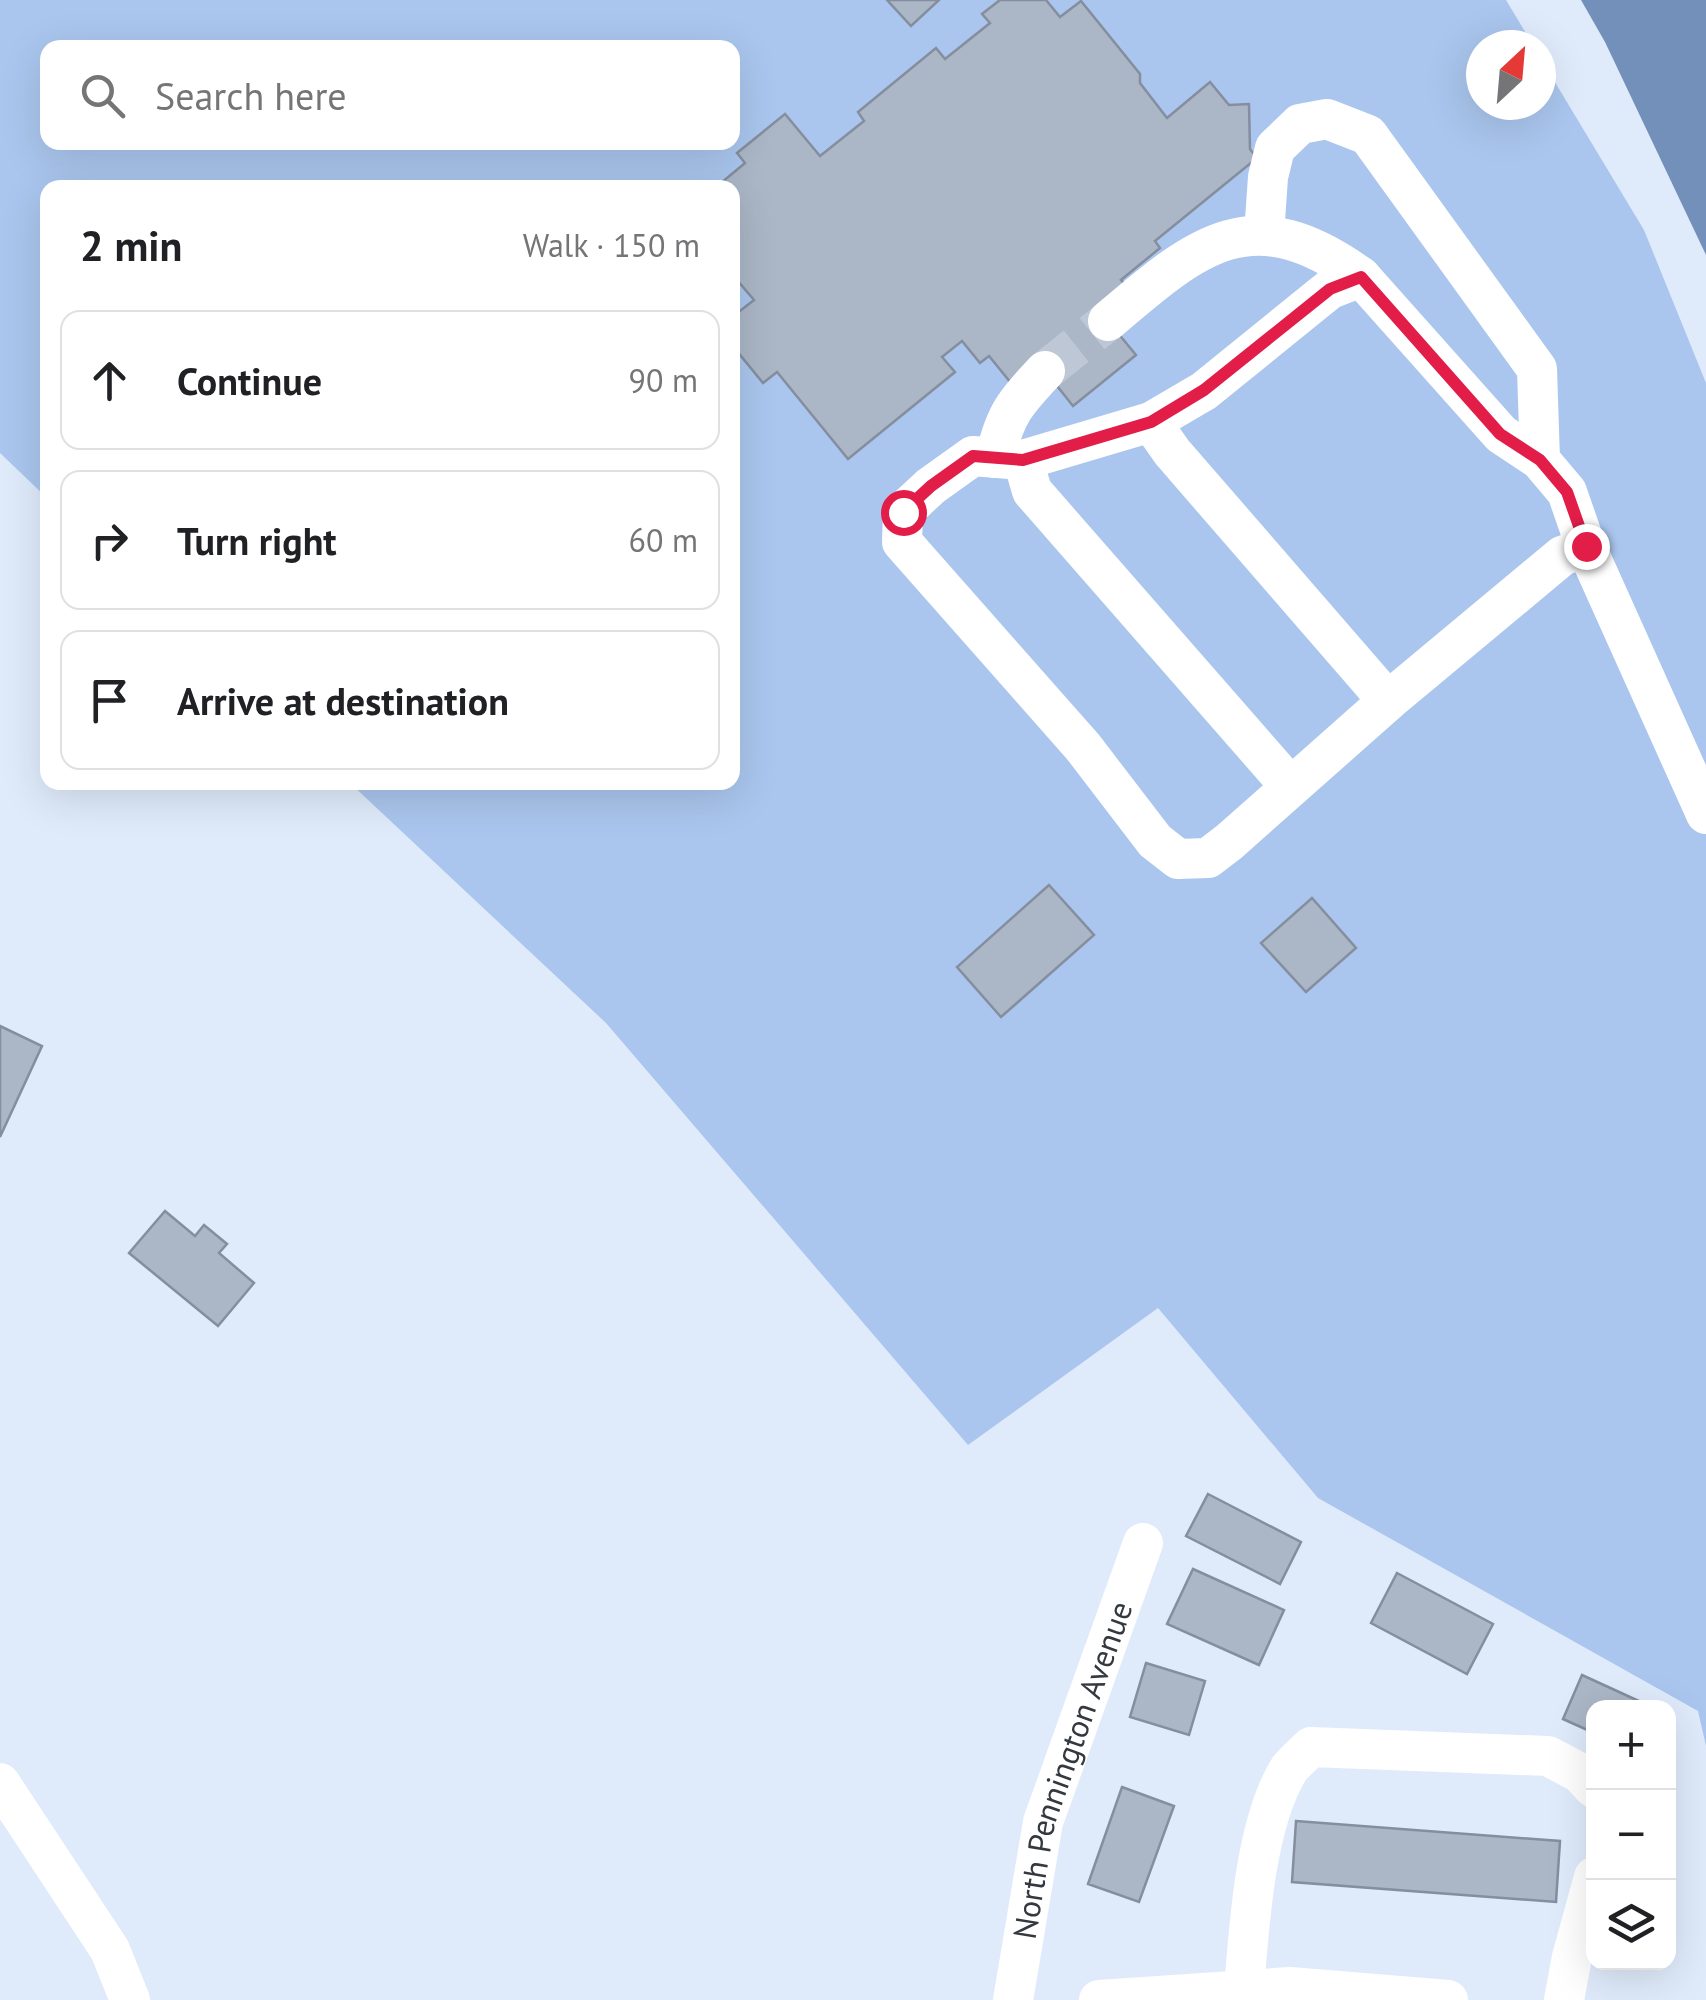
<!DOCTYPE html>
<html lang="en">
<head>
<meta charset="utf-8">
<style>
  body { margin:0; font-family:"PT Sans",sans-serif; background:#f2f2f2; color:#202124 }
  .controls { position:absolute; right:30px; bottom:30px; display:grid; overflow:hidden; border-radius:20px; box-shadow:0 10px 40px #0002 }
  .controls button { width:90px; height:90px; display:grid; place-items:center; padding:0; border:0; border-bottom:2px solid #e0e0e0; background:#fff; color:#202124; font:50px sans-serif }
  .compass { position:absolute; left:1466px; top:30px; width:90px; height:90px; border-radius:50%; background:#fff; box-shadow:0 10px 40px #0002; rotate:26deg }
  .stop { position:absolute; width:30px; height:30px; margin:-22px; border:8px solid #e11d48; border-radius:50%; background:#fff }
  .stop.end { background:#e11d48; border-color:#fff; box-shadow:0 2px 10px #0008 }
  .list { margin:0; padding:0; list-style:none }
  h2 { display:flex; justify-content:space-between; align-items:center; height:130px; margin:0; padding:0 40px; font-size:42px }
  h2 small { font-size:32px; font-weight:400; color:#757577 }
  .list li { display:grid; grid-template-columns:65px 1fr auto; gap:30px; align-items:center; box-sizing:border-box; height:140px; margin:0 20px 20px; padding:0 20px; border:2px solid #e0e0e0; border-radius:20px }
  .list b { display:block; font-size:38px; white-space:nowrap }
  .list em { font-size:32px; font-style:normal; color:#757577 }
  .icon { flex:none; width:55px; height:55px; fill:none; stroke:currentColor; stroke-width:2; stroke-linecap:round; stroke-linejoin:round }
  .map { position:relative; flex:none; width:1706px; height:2000px; overflow:hidden }
  .search { position:absolute; background:#fff; box-shadow:0 10px 40px #0002; left:40px; top:40px; width:700px; height:110px; display:flex; align-items:center; gap:25px; box-sizing:border-box; padding:0 35px; border-radius:20px; color:#757577; font-size:38px }
  .panel { position:absolute; background:#fff; box-shadow:0 10px 40px #0002; left:40px; top:180px; width:700px; height:610px; border-radius:20px }
  .map>svg:first-child { display:block }
  .green { fill:#aac6ee; fill-rule:evenodd }
  .water { fill:#7390ba }
  .building { fill:#abb6c6; stroke:#848e9e; stroke-width:2.5 }
  .lines { fill:none; stroke-linecap:round; stroke-linejoin:round }
  .minor-tunnel { stroke:#bdc7d5; stroke-width:40; stroke-dasharray:40 20; stroke-linecap:butt }
  .minor { stroke:#fff; stroke-width:40 }
  .route { stroke:#e11d48; stroke-width:12 }
  .labels { text-anchor:middle; dominant-baseline:central; stroke-width:8; stroke-linejoin:round; paint-order:stroke }
  .street-label { font-size:32px; fill:#34393f; stroke:#dfebfb }
</style>
</head>
<body>
<div class="map">
<svg width="1706" height="2000" viewBox="0 0 1706 2000">
  <rect width="100%" height="100%" fill="#dfebfb"/>
  <!-- green -->
  <path class="green" d="M 0,0 L 1506,0 L 1533,45 L 1481,45 L 1481,105 L 1541,105 L 1541,59 L 1644,230 L 1706,383 L 1706,1746 L 1698,1711 L 1318,1498 L 1158,1308 L 968,1445 L 606,1023 L 350,783 L 732,782 L 732,188 L 48,188 L 47,498 L 0,453 ZM 48,48 L 732,48 L 732,142 L 48,142 Z"/>
  <!-- water -->
  <path class="water" d="M 1581,0 L 1706,0 L 1706,255 L 1605,42 Z"/>
  <!-- building -->
  <path class="building" d="M 887,0 L 939,0 L 911,26 Z
    M 1000,0 L 1046,0 L 1060,17 L 1081,1 L 1140,74 L 1140,83 L 1167,118 L 1210,82 L 1229,105 L 1249,104 L 1250,149 L 1257,158 L 1155,241 L 1160,248 L 1121,280 L 1127,287 L 1099,310 L 1136,355 L 1073,406 L 1038,362 L 1011,383 L 989,356 L 980,363 L 962,341 L 942,357 L 955,372 L 848,459 L 777,372 L 763,383 L 732,345 L 732,317 L 754,300 L 732,274 L 732,188 L 715,188 L 745,163 L 737,153 L 785,114 L 820,156 L 864,121 L 858,112 L 936,48 L 945,59 L 990,23 L 982,14 Z
    M 1049,885 L 1094,935 L 1001,1017 L 957,967 Z
    M 1312,898 L 1356,948 L 1306,992 L 1261,943 Z
    M 0,1026 L 42,1046 L 0,1137 Z
    M 165,1211 L 195,1236 L 204,1225 L 227,1244 L 219,1253 L 254,1283 L 218,1326 L 129,1253 Z
    M 1208,1494 L 1301,1542 L 1280,1584 L 1186,1536 Z
    M 1193,1569 L 1284,1610 L 1259,1665 L 1167,1624 Z
    M 1397,1573 L 1493,1624 L 1467,1674 L 1371,1623 Z
    M 1146,1663 L 1205,1681 L 1189,1735 L 1130,1717 Z
    M 1582,1675 L 1654,1708 L 1594,1708 L 1594,1733 L 1563,1719 Z
    M 1122,1787 L 1174,1806 L 1139,1902 L 1088,1884 Z
    M 1296,1821 L 1560,1841 L 1556,1902 L 1292,1882 Z"/>
  <g class="lines">
    <!-- minor-tunnel -->
    <path class="minor-tunnel" d="M 1045,371 L 1108,321"/>
    <!-- minor -->
    <g class="minor">
      <path d="M 1264,235 L 1268,177 L 1275,148 L 1300,124 L 1327,119 L 1368,135 L 1537,369 L 1540,460"/>
      <path d="M 1361,277 L 1501,434 L 1540,460 L 1567,492 L 1586,547 L 1562,556 L 1388,701 L 1229,842 L 1208,858 L 1178,859 L 1155,841 L 1083,747 L 902,542 L 903,512 L 931,486 L 973,456 L 1023,460 L 1151,422 L 1204,391 L 1330,289 Z"/>
      <path d="M 1108,321 C 1197,245 1251,197 1361,277"/>
      <path d="M 1151,422 L 1172,452 L 1388,701"/>
      <path d="M 995,458 C 1005,414 1015,403 1045,371"/>
      <path d="M 1023,460 L 1032,491 L 1290,786"/>
      <path d="M 1586,547 L 1706,814"/>
      <path d="M 0,1783 L 110,1950 L 130,2000"/>
      <path d="M 1244,1990 C 1249,1926 1255,1824 1289,1769 C 1295,1761 1304,1754 1311,1747 L 1548,1756 L 1580,1773 L 1594,1788"/>
      <path id="s1" d="M 1013,2000 L 1043,1822 L 1143,1543"/>
      <path d="M 1099,2000 L 1290,1987 L 1448,2000"/>
      <path d="M 1564,2000 L 1572,1957 L 1594,1877"/>
    </g>
  </g>
  <g class="lines">
    <!-- route -->
    <path class="route" d="M 903,512 L 931,486 L 973,456 L 1023,460 L 1151,422 L 1204,390 L 1330,289 L 1361,277 L 1500,434 L 1540,460 L 1567,492 L 1586,546"/>
  </g>
  <g class="labels">
    <!-- street labels -->
    <g class="street-label">
      <text stroke="none"><textPath href="#s1" startOffset="238">North Pennington Avenue</textPath></text>
    </g>
  </g>
</svg>
<div class="controls">
<button>+</button>
<button>−</button>
<button><svg class="icon" aria-label="layers" viewBox="0 0 24 24"><path d="M12 4l9 5-9 5-9-5zM3 14l9 5 9-5"/></svg></button>
</div>
<svg class="compass" viewBox="-18 -18 36 36"><path d="M0-13l5 13h-10z" fill="#e53935"/><path d="M0 13l5-13h-10z" fill="#757577"/></svg>
<div class="stop" style="left:903px;top:512px"></div>
<div class="stop end" style="left:1586px;top:546px"></div>
<div class="search"><svg class="icon" aria-label="search" viewBox="0 0 24 24"><circle cx="10" cy="10" r="6"/><path d="M15 15l6 6"/></svg>Search here</div>
<section class="panel">
<h2>2 min<small>Walk · 150 m</small></h2>
<ul class="list">
<li><svg class="icon" aria-label="ahead" viewBox="0 0 24 24"><path d="M12 20V5M6 11l6-6 6 6"/></svg><div><b>Continue</b></div><em>90 m</em></li>
<li><svg class="icon" aria-label="right" viewBox="0 0 24 24"><path d="M7 20v-9h11M14 6l5 5-5 5"/></svg><div><b>Turn right</b></div><em>60 m</em></li>
<li><svg class="icon" aria-label="arrive" viewBox="0 0 24 24"><path d="M6 21V4h12l-3 4 3 4H6"/></svg><div><b>Arrive at destination</b></div></li>
</ul>
</section>
</div>
</body>
</html>
